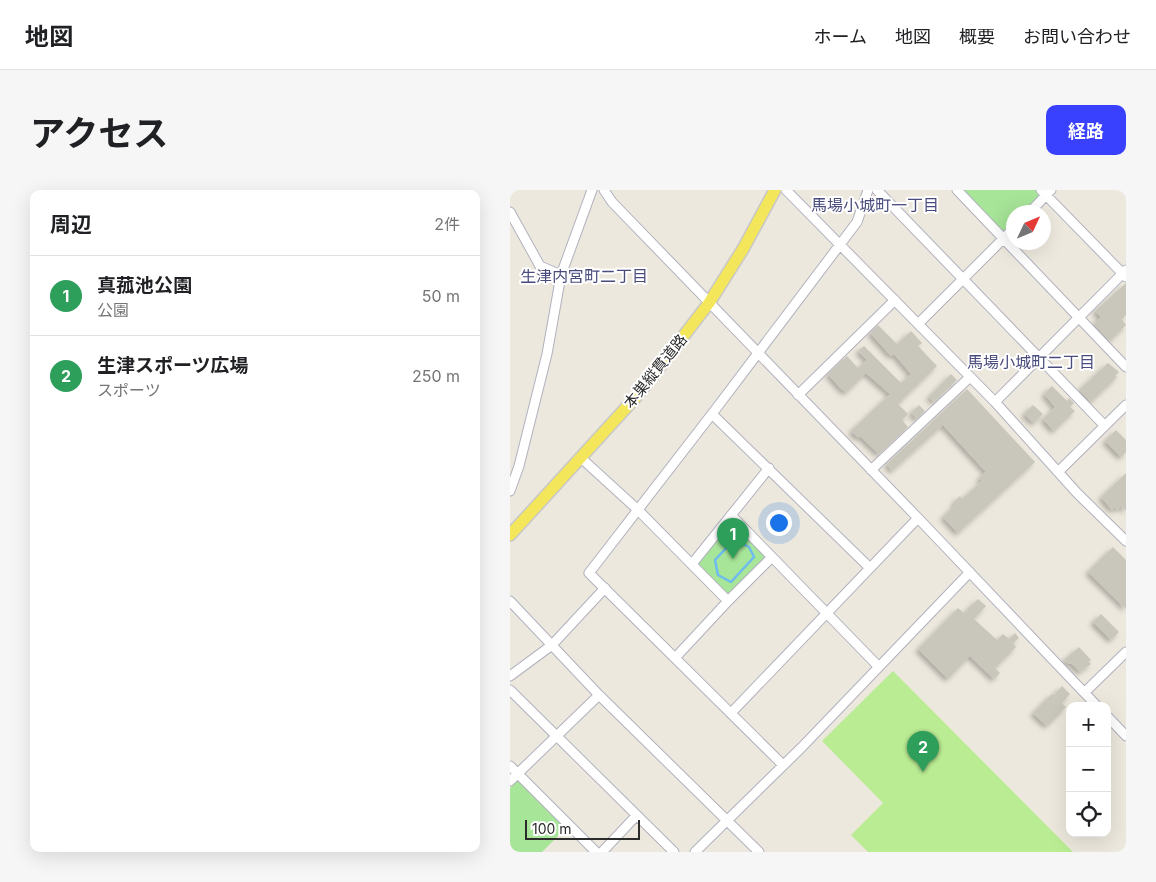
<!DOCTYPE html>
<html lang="ja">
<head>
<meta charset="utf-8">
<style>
  body { margin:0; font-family:Inter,"Noto Sans JP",sans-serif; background:#f6f6f6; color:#202124 }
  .controls { position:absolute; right:15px; bottom:15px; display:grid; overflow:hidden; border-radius:10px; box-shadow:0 5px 20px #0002 }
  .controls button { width:45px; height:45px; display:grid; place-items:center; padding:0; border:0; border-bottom:1px solid #e0e0e0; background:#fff; color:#202124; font:25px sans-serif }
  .compass { position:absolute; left:496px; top:15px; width:45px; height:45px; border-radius:50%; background:#fff; box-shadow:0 5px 20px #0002; rotate:46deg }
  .scale { position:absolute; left:15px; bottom:12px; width:115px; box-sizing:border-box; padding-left:5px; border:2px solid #2b2b2b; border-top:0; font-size:14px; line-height:18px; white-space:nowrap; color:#2b2b2b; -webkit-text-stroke:4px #fff; paint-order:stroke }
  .you { position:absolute; left:268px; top:332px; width:18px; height:18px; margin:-12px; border:4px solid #fff; border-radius:50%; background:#1a73e8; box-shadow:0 0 0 8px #1a73e833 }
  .badge { display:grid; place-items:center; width:32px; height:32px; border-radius:50%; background:#3941fe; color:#fff; font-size:16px; font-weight:700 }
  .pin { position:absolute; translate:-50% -41px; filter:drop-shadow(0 1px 2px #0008) }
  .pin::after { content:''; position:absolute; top:26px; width:18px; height:15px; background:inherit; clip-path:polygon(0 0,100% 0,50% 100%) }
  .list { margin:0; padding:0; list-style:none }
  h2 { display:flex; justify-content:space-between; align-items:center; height:65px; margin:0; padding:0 20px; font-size:21px }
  h2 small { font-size:16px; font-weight:400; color:#757577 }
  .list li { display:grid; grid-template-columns:32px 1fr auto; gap:15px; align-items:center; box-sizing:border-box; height:80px; padding:0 20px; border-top:1px solid #e0e0e0 }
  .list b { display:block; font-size:19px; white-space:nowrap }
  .list p { margin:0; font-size:16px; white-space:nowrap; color:#757577 }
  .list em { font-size:16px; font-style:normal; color:#757577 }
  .icon { flex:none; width:28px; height:28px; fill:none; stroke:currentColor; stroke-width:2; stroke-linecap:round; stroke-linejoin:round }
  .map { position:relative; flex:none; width:616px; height:662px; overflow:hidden; border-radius:10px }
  header { display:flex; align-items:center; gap:30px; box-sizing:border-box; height:70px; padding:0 25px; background:#fff; border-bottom:1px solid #e0e0e0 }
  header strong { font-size:24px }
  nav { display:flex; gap:28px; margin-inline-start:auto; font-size:18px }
  .intro { display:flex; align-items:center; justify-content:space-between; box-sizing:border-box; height:120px; padding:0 30px }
  h1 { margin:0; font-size:35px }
  .button { padding:12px 22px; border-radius:10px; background:#3941fe; color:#fff; font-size:18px; font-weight:700 }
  main { display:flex; gap:30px; padding:0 30px }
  aside { flex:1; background:#fff; border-radius:10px; box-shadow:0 5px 20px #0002 }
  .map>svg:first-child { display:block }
  .green { fill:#a7e598 }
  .pitch { fill:#baec93 }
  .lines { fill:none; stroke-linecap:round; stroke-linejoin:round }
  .stream { stroke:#6dbbf1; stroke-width:2.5 }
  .building { fill:#c9c6bb; filter:url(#shadow) }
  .minor-casing { stroke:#b1b1bf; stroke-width:11 }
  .major-casing { stroke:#c8c8c8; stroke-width:14 }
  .minor { stroke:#fff; stroke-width:9 }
  .major { stroke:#f4e65b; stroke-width:11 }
  .labels { text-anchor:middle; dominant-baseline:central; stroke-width:4; stroke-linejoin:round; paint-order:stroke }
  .street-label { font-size:15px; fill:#2b2b2b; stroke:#fff }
  .neighbourhood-label { font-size:16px; fill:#4a4c7d; stroke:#fff }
</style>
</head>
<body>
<header>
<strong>地図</strong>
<nav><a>ホーム</a><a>地図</a><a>概要</a><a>お問い合わせ</a></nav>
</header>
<div class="intro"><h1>アクセス</h1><a class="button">経路</a></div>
<main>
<aside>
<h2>周辺<small>2件</small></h2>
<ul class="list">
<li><span class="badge" style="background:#2e9e5b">1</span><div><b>真菰池公園</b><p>公園</p></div><em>50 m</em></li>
<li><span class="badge" style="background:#2e9e5b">2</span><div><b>生津スポーツ広場</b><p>スポーツ</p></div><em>250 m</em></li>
</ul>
</aside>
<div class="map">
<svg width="616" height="662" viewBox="0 0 616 662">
  <defs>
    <filter id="shadow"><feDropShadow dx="-3" dy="3" stdDeviation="2.5" flood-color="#0004"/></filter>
  </defs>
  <rect width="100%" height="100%" fill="#ede8dd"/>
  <!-- green -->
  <path class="green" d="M 452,0 L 526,0 L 532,6 L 515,22 L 503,22 L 503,33 L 493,43 Z
    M 223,329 L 260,366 L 221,407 L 186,373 Z
    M 8,590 L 56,638 L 32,662 L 2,662 L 0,660 L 0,598 Z"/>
  <!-- pitch -->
  <path class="pitch" d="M 383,481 L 563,662 L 358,662 L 341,645 L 373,613 L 312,551 Z"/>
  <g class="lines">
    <!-- stream -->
    <path class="stream" d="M 231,353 L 239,357 L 244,367 L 221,392 L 208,385 L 205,370 L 219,355 Z"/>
  </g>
  <!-- building -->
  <path class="building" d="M 616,93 L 616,125 L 612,129 L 616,135 L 600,151 L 584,134 L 591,127 L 585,121 Z
    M 368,135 L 387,154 L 401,141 L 412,153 L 408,156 L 427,176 L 388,214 L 398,224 L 392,230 L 398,237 L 369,264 L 350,246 L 349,248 L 341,241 L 380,204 L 356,183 L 336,203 L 333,199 L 332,200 L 318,184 L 337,166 L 348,178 L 357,170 L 348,161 L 354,156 L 391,193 L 401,184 L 384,164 L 381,166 L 362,145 L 360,143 Z
    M 598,173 L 609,182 L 605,186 L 607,187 L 581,212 L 569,200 Z
    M 441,184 L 447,190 L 424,212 L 419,207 Z
    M 542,196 L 557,211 L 559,208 L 564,213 L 560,217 L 565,221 L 544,241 L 533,229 L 545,217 L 534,204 Z
    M 457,199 L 525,272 L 448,343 L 433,327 L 446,314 L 444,312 L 450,306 L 452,309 L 472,291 L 469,288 L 476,282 L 433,235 L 382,281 L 377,274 Z
    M 409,215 L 415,221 L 407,229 L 401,223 Z
    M 523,215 L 533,224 L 524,233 L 514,224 Z
    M 606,240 L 616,250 L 616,262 L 611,267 L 595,251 Z
    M 616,283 L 616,321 L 611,316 L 607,320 L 605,317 L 602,320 L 591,307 Z
    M 603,357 L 616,370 L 616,419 L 578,382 Z
    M 468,409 L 476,416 L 464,429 L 487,450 L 493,444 L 499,449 L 505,443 L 509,448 L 503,453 L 506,457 L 485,478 L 490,483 L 484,489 L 460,466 L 438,489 L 408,459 L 448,418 L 454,423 Z
    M 591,424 L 609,442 L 601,450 L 583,432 Z
    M 569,457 L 581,470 L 579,472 L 581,474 L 570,482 L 561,473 L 559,474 L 554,470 Z
    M 552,496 L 560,504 L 552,513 L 556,517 L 537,536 L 523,523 L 542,504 L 544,505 Z"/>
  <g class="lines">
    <!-- minor casing -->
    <g class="minor-casing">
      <path id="minor" d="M 94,0 L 102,12 L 408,328 L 587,516
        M 276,0 L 485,212 L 567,303 L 616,351
        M 367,0 L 595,236
        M 447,0 L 616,177
        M 531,0 L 616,87
        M 0,22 L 30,76 L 51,85
        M 520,22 L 541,0
        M 408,134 L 503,39
        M 288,205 L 385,110
        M 485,212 L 616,80
        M 202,224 L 360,378
        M 70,267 L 127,319 L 218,411
        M 361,280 L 460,187
        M 548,282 L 616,215
        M 0,301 L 9,276 L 37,164 L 51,85 L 82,0
        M 221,325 L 262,367
        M 182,374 L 259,278
        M 0,411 L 89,505 L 249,662
        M 165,468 L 218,411 L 262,367 L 368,476
        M 0,486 L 42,455 L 95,398
        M 0,500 L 164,662
        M 575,502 L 616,462
        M 221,523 L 408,328
        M 597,526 L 616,546
        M 273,575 L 79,383 L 205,220 L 347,32 L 358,0
        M 0,576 L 86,662
        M 0,591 L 89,505
        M 92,662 L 126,626
        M 185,662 L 292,557 L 460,382"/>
    </g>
    <!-- major casing -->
    <g class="major-casing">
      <path id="major" d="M 0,345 L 125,208 L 145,183 L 199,113 L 233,59 L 265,0"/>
    </g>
    <!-- minor -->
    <use href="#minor" class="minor"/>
    <!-- major -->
    <use href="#major" class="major"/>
  </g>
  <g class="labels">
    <!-- street labels -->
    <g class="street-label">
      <text transform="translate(145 181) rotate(-51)">本巣縦貫道路</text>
    </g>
    <!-- neighbourhood labels -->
    <g class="neighbourhood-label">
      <text x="365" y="15">馬場小城町一丁目</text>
      <text x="74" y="86">生津内宮町二丁目</text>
      <text x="521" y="172">馬場小城町二丁目</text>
    </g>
  </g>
</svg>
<div class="controls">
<button>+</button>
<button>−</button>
<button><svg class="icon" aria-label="locate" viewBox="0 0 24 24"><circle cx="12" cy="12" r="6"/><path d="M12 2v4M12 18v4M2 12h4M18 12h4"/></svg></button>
</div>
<svg class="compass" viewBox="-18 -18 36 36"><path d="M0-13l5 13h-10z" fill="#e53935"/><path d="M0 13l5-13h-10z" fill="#757577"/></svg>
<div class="scale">100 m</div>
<div class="you"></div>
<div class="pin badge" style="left:223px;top:369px;background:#2e9e5b">1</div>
<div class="pin badge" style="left:413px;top:582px;background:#2e9e5b">2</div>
</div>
</main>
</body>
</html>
